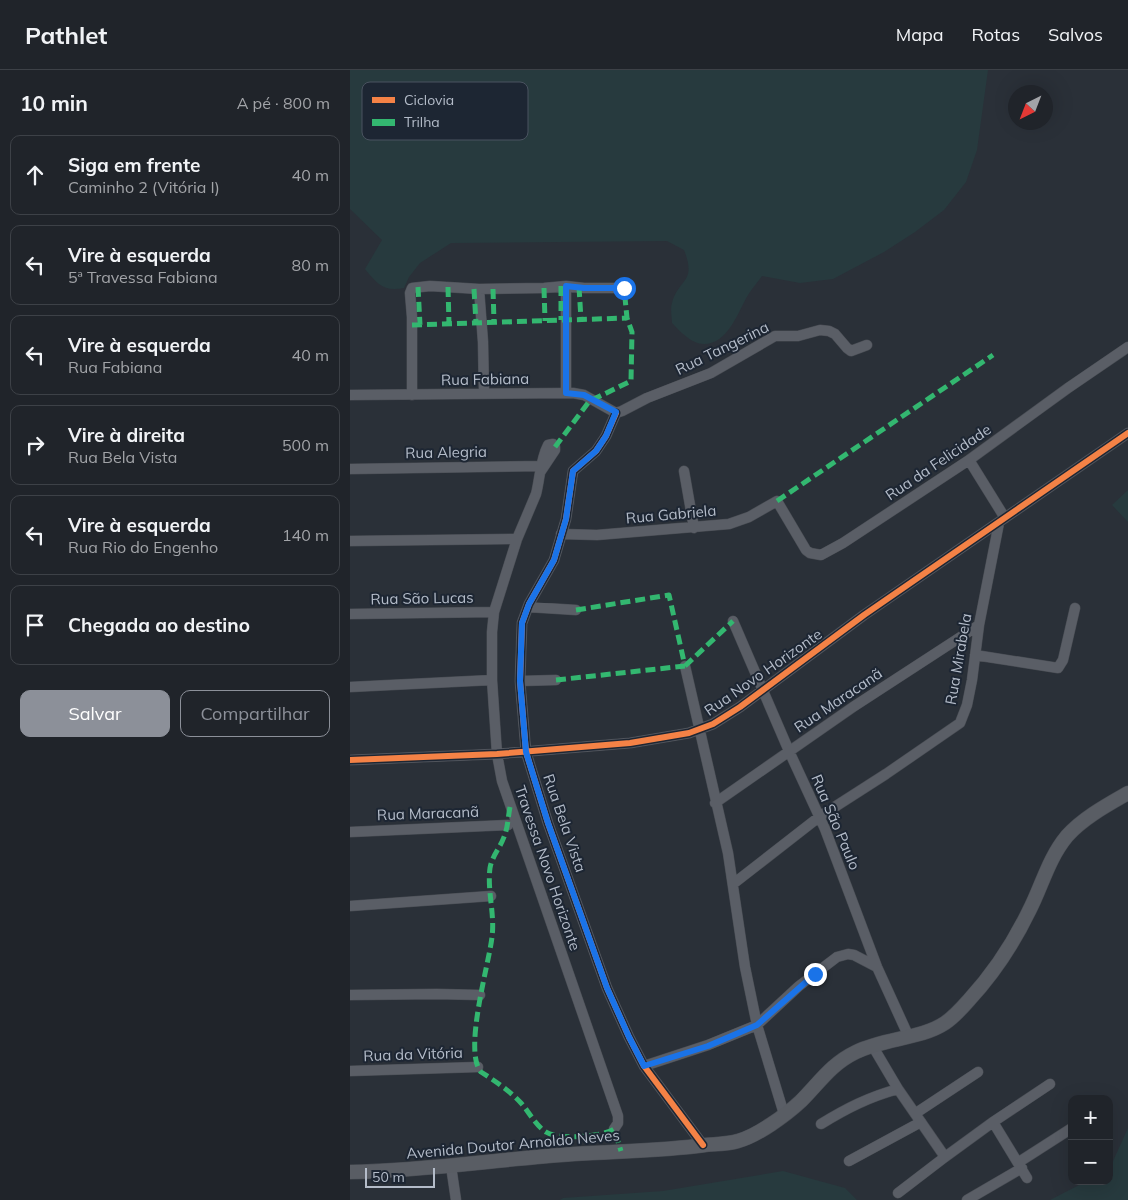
<!DOCTYPE html>
<html lang="pt">
<head>
<meta charset="utf-8">
<style>
  body { margin:0; font-family:Mulish,sans-serif; background:#282c32; color:#f1f3f6 }
  .controls { position:absolute; right:15px; bottom:15px; display:grid; overflow:hidden; border-radius:10px; box-shadow:0 5px 20px #0002 }
  .controls button { width:45px; height:45px; display:grid; place-items:center; padding:0; border:0; border-bottom:1px solid #3d4147; background:#20242a; color:#f1f3f6; font:25px sans-serif }
  .compass { position:absolute; left:658px; top:15px; width:45px; height:45px; border-radius:50%; background:#20242a; box-shadow:0 5px 20px #0002; rotate:222deg }
  .scale { position:absolute; left:15px; bottom:12px; width:70px; box-sizing:border-box; padding-left:5px; border:2px solid #b4bcc9; border-top:0; font-size:14px; line-height:18px; white-space:nowrap; color:#b4bcc9; -webkit-text-stroke:4px #1d2633; paint-order:stroke }
  .stop { position:absolute; width:15px; height:15px; margin:-11px; border:4px solid #1a73e8; border-radius:50%; background:#fff }
  .stop.end { background:#1a73e8; border-color:#fff; box-shadow:0 1px 5px #0008 }
  .list { margin:0; padding:0; list-style:none }
  h2 { display:flex; justify-content:space-between; align-items:center; height:65px; margin:0; padding:0 20px; font-size:21px }
  h2 small { font-size:16px; font-weight:400; color:#a2a4a8 }
  .list li { display:grid; grid-template-columns:32px 1fr auto; gap:15px; align-items:center; box-sizing:border-box; height:80px; margin:0 10px 10px; padding:0 10px; border:1px solid #3d4147; border-radius:10px }
  .list b { display:block; font-size:19px; white-space:nowrap }
  .list p { margin:0; font-size:16px; white-space:nowrap; color:#a2a4a8 }
  .list em { font-size:16px; font-style:normal; color:#a2a4a8 }
  .actions { display:flex; gap:10px; padding:15px 20px }
  .actions a { flex:1; padding:11px 0; border:1px solid #8c9099; border-radius:10px; text-align:center; font-size:18px; color:#8c9099 }
  .actions .main { background:#8c9099; color:#fff }
  .icon { flex:none; width:28px; height:28px; fill:none; stroke:currentColor; stroke-width:2; stroke-linecap:round; stroke-linejoin:round }
  .map { position:relative; flex:none; width:778px; height:1130px; overflow:hidden }
  header { display:flex; align-items:center; gap:30px; box-sizing:border-box; height:70px; padding:0 25px; background:#20242a; border-bottom:1px solid #3d4147 }
  header strong { font-size:24px }
  nav { display:flex; gap:28px; margin-inline-start:auto; font-size:18px }
  main { display:flex }
  aside { flex:1; background:#20242a }
  .map>svg:first-child { display:block }
  .green { fill:#273a3e }
  .lines { fill:none; stroke-linecap:round; stroke-linejoin:round }
  .street-casing { stroke:#484c53; stroke-width:11 }
  .secondary-casing { stroke:#484c53; stroke-width:15 }
  .street { stroke:#5a5e66; stroke-width:10 }
  .secondary { stroke:#595d64; stroke-width:14 }
  .quiet { stroke:#33b770; stroke-width:5; stroke-dasharray:10 5; stroke-linecap:butt }
  .cycleway-casing { stroke:#1d2633; stroke-width:9 }
  .cycleway { stroke:#f48246; stroke-width:6 }
  .route { stroke:#1a73e8; stroke-width:6 }
  .labels { text-anchor:middle; dominant-baseline:central; stroke-width:4; stroke-linejoin:round; paint-order:stroke }
  .street-label { font-size:15px; fill:#b4bcc9; stroke:#1d2633 }
  .key { fill:#1d2633; stroke:#4a5360; stroke-width:1 }
  .key-label { font-size:14px; fill:#b4bcc9 }
</style>
</head>
<body>
<header>
<strong>Pathlet</strong>
<nav><a>Mapa</a><a>Rotas</a><a>Salvos</a></nav>
</header>
<main>
<aside>
<h2>10 min<small>A pé · 800 m</small></h2>
<ul class="list">
<li><svg class="icon" aria-label="ahead" viewBox="0 0 24 24"><path d="M12 20V5M6 11l6-6 6 6"/></svg><div><b>Siga em frente</b><p>Caminho 2 (Vitória I)</p></div><em>40 m</em></li>
<li><svg class="icon" aria-label="left" viewBox="0 0 24 24"><path d="M17 20v-9H6M10 6l-5 5 5 5"/></svg><div><b>Vire à esquerda</b><p>5ª Travessa Fabiana</p></div><em>80 m</em></li>
<li><svg class="icon" aria-label="left" viewBox="0 0 24 24"><path d="M17 20v-9H6M10 6l-5 5 5 5"/></svg><div><b>Vire à esquerda</b><p>Rua Fabiana</p></div><em>40 m</em></li>
<li><svg class="icon" aria-label="right" viewBox="0 0 24 24"><path d="M7 20v-9h11M14 6l5 5-5 5"/></svg><div><b>Vire à direita</b><p>Rua Bela Vista</p></div><em>500 m</em></li>
<li><svg class="icon" aria-label="left" viewBox="0 0 24 24"><path d="M17 20v-9H6M10 6l-5 5 5 5"/></svg><div><b>Vire à esquerda</b><p>Rua Rio do Engenho</p></div><em>140 m</em></li>
<li><svg class="icon" aria-label="arrive" viewBox="0 0 24 24"><path d="M6 21V4h12l-3 4 3 4H6"/></svg><div><b>Chegada ao destino</b></div></li>
</ul>
<div class="actions"><a class="main">Salvar</a><a>Compartilhar</a></div>
</aside>
<div class="map">
<svg width="778" height="1130" viewBox="0 0 778 1130">
  <rect width="100%" height="100%" fill="#2a3038"/>
  <!-- green -->
  <path class="green" d="M 0,0 L 638,0 L 627,80 L 616,112 L 594,140 L 565,162 L 534,182 L 483,209 L 450,213 L 412,206 C 408,212 402,218 398,225 C 388,242 378,274 354,274 C 341,274 330,261 322,253 C 322,247 320,239 322,233 C 329,208 347,213 334,180 L 317,171 L 101,173 L 70,193 L 59,207 L 54,218 C 34,222 27,214 15,199 L 32,170 L 0,139 Z
    M 778,420 L 778,452 L 762,435 Z
    M 778,1058 L 778,1130 L 700,1130 L 737,1111 L 759,1111 L 759,1100 Z
    M 433,1101 L 495,1118 L 507,1130 L 210,1130 L 213,1128 L 313,1121 Z"/>
  <g class="lines">
    <!-- street casing -->
    <g class="street-casing">
      <path id="street" d="M 129,219 L 133,272 L 134,323
        M 216,323 L 216,216
        M 0,325 L 223,323 L 234,325 L 266,343
        M 62,325 L 62,247 L 60,223 L 62,218 L 80,216 L 129,219 L 194,218 L 216,216 L 234,218 L 274,218
        M 266,343 L 256,366 L 246,381 L 223,401 L 216,449 L 204,490 L 179,534 L 172,553 L 170,611 L 176,682 L 198,753 L 257,918 L 279,967 L 294,996 L 353,1075
        M 266,343 L 272,341 L 297,328 L 361,303 L 425,266 L 448,266 L 470,260 L 479,261 L 485,264 L 497,278 L 501,281 L 517,275
        M 619,390 L 655,448
        M 0,399 L 192,396
        M 191,401 L 205,380 L 205,377 L 203,374 L 198,375 C 190,390 190,409 186,424 L 167,469 L 144,542 L 142,562 L 142,610 L 147,684 L 152,711 L 268,1046 L 268,1053 L 264,1059
        M 334,401 L 344,458
        M 211,464 L 247,465 L 379,454 L 399,447 L 427,431 L 456,480 L 460,483 L 471,485 L 493,473 L 619,390 L 718,318 L 778,277
        M 0,471 L 167,469
        M 178,537 L 226,540
        M 0,544 L 144,542
        M 383,551 L 439,681 L 475,759 L 527,897 L 558,965
        M 625,585 L 708,598 L 713,590 L 725,538
        M 335,596 L 378,783 L 395,897 L 407,955 L 434,1044
        M 170,611 L 206,610
        M 0,617 L 142,610
        M 0,690 L 147,684 L 280,673 L 339,663 L 363,654 L 390,637 L 514,545 L 778,363
        M 365,733 L 503,637 L 629,555
        M 0,762 L 158,755
        M 383,814 L 469,747 L 536,704 L 610,653 L 617,635 L 622,610 L 629,555 L 649,453
        M 0,836 L 141,826
        M 0,925 L 87,924 L 130,925
        M 522,975 L 548,1019 L 595,1087 L 643,1052 L 677,1108
        M 294,996 L 358,975 L 407,955 L 449,916 L 487,887 L 498,884 L 504,885 L 527,897
        M 0,1001 L 128,997
        M 566,1043 L 628,1002
        M 643,1052 L 700,1014
        M 471,1054 C 497,1038 519,1027 548,1019
        M 499,1091 L 571,1052
        M 669,1092 L 722,1058
        M 101,1096 L 106,1130
        M 548,1123 L 595,1087
        M 617,1130 L 672,1098"/>
    </g>
    <!-- secondary casing -->
    <g class="secondary-casing">
      <path id="secondary" d="M 0,1102 C 75,1101 149,1089 224,1084 C 268,1081 312,1081 355,1075 C 366,1074 378,1074 388,1071 C 407,1066 436,1045 451,1031 C 470,1012 481,994 506,982 C 534,968 571,969 595,953 C 604,947 612,938 619,930 C 643,904 663,874 679,841 C 692,816 698,789 717,766 C 733,748 757,735 778,723"/>
    </g>
    <!-- street -->
    <use href="#street" class="street"/>
    <!-- secondary -->
    <use href="#secondary" class="secondary"/>
    <!-- quiet -->
    <path class="quiet" d="M 211,216 L 211,250
      M 68,217 L 70,255
      M 98,217 L 99,254
      M 229,217 L 231,249
      M 194,218 L 195,251
      M 124,219 L 126,253
      M 143,219 L 144,252
      M 62,255 L 277,248
      M 242,330 L 281,311 L 282,262 L 277,248 L 274,218
      M 205,377 L 241,329
      M 427,431 L 643,285
      M 226,540 L 319,525 L 335,596
      M 335,596 L 383,551
      M 206,610 L 335,596
      M 160,737 C 158,747 158,757 154,767 C 150,778 142,786 140,798 C 137,821 145,844 142,867 C 139,894 113,981 131,1002 C 145,1011 160,1021 171,1033 C 179,1042 186,1056 196,1062 C 208,1070 252,1067 264,1059 L 271,1081"/>
    <!-- cycleway casing -->
    <g class="cycleway-casing">
      <path id="cycleway" d="M 266,343 L 256,366 L 246,381 L 223,401 L 216,449 L 204,490 L 179,534 L 172,553 L 170,611 L 176,682 L 198,753 L 257,918 L 279,967 L 294,996 L 353,1075
        M 0,690 L 147,684 L 280,673 L 339,663 L 363,654 L 390,637 L 514,545 L 778,363"/>
    </g>
    <!-- cycleway -->
    <use href="#cycleway" class="cycleway"/>
  </g>
  <g class="lines">
    <!-- route -->
    <path class="route" d="M 274,218 L 234,218 L 216,216 L 216,323 L 234,325 L 266,342 L 256,366 L 246,381 L 223,401 L 216,449 L 204,490 L 179,534 L 172,553 L 170,611 L 176,682 L 198,753 L 257,918 L 279,967 L 294,996 L 358,976 L 407,955 L 465,904"/>
  </g>
  <g class="labels">
    <!-- street labels -->
    <g class="street-label">
      <text transform="translate(372 278) rotate(-26)">Rua Tangerina</text>
      <text transform="translate(135 309) rotate(-1)">Rua Fabiana</text>
      <text transform="translate(96 382) rotate(-1)">Rua Alegria</text>
      <text transform="translate(588 392) rotate(-34)">Rua da Felicidade</text>
      <text transform="translate(321 444) rotate(-5)">Rua Gabriela</text>
      <text transform="translate(72 528) rotate(-1)">Rua São Lucas</text>
      <text transform="translate(608 589) rotate(-80)">Rua Mirabela</text>
      <text transform="translate(413 602) rotate(-35)">Rua Novo Horizonte</text>
      <text transform="translate(488 630) rotate(-34)">Rua Maracanã</text>
      <text transform="translate(78 743) rotate(-2)">Rua Maracanã</text>
      <text transform="translate(486 752) rotate(67)">Rua São Paulo</text>
      <text transform="translate(215 753) rotate(71)">Rua Bela Vista</text>
      <text transform="translate(198 798) rotate(71)">Travessa Novo Horizonte</text>
      <text transform="translate(63 984) rotate(-2)">Rua da Vitória</text>
      <text transform="translate(163 1074) rotate(-5)">Avenida Doutor Arnoldo Neves</text>
    </g>
  </g>
  <!-- legend -->
  <rect x="12" y="12" width="166" height="58" rx="8" class="key"/>
  <rect x="22" y="27" width="23" height="6" fill="#f48246"/>
  <rect x="22" y="49" width="23" height="7" fill="#33b770"/>
  <g class="key-label">
    <text x="54" y="35">Ciclovia</text>
    <text x="54" y="57">Trilha</text>
  </g>
</svg>
<div class="controls">
<button>+</button>
<button>−</button>
</div>
<svg class="compass" viewBox="-18 -18 36 36"><path d="M0-13l5 13h-10z" fill="#e53935"/><path d="M0 13l5-13h-10z" fill="#a2a4a8"/></svg>
<div class="scale">50 m</div>
<div class="stop" style="left:274px;top:218px"></div>
<div class="stop end" style="left:465px;top:904px"></div>
</div>
</main>
</body>
</html>
